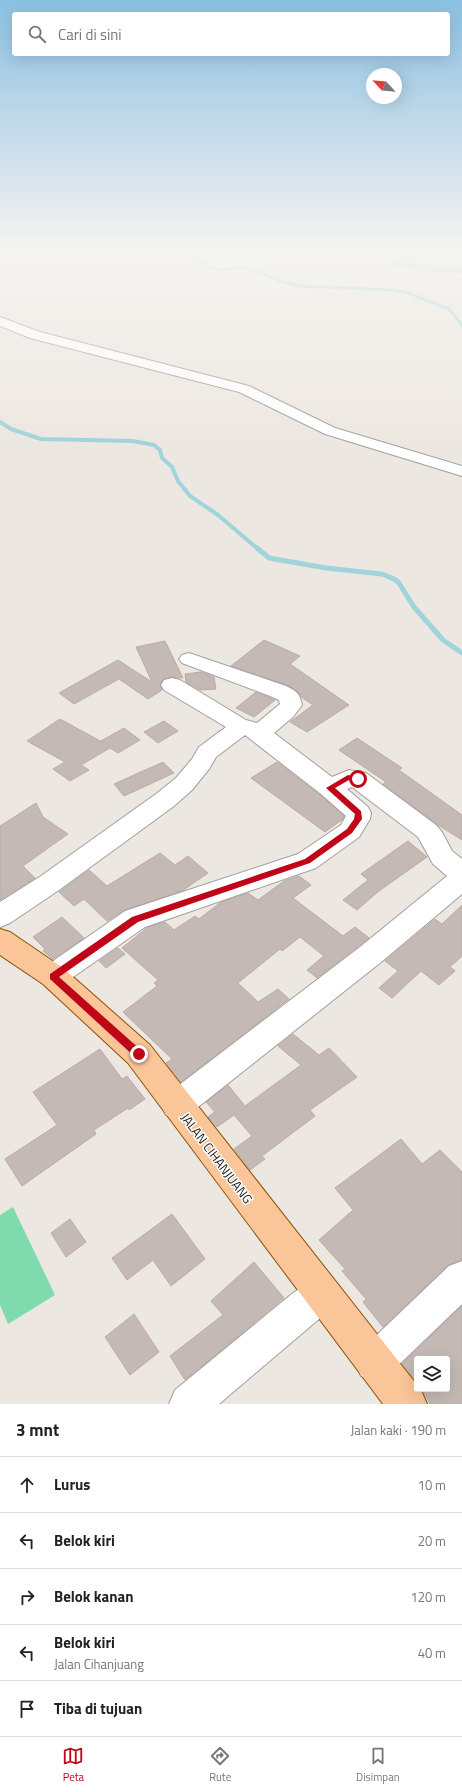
<!DOCTYPE html>
<html lang="id">
<head>
<meta charset="utf-8">
<style>
  body { margin:0; font-family:"Titillium Web",sans-serif; background:#f6f6f6; color:#222 }
  .controls { position:absolute; right:12px; bottom:12px; display:grid; overflow:hidden; border-radius:4px; box-shadow:0 4px 16px #0002 }
  .controls button { width:36px; height:36px; display:grid; place-items:center; padding:0; border:0; border-bottom:1px solid #e0e0e0; background:#fff; color:#222; font:20px sans-serif }
  .compass { position:absolute; left:366px; top:68px; width:36px; height:36px; border-radius:50%; background:#fff; box-shadow:0 4px 16px #0002; rotate:296deg }
  .stop { position:absolute; width:12px; height:12px; margin:-9px; border:3px solid #c10519; border-radius:50%; background:#fff }
  .stop.end { background:#c10519; border-color:#fff; box-shadow:0 1px 4px #0008 }
  .list { margin:0; padding:0; list-style:none }
  h2 { display:flex; justify-content:space-between; align-items:center; height:52px; margin:0; padding:0 16px; font-size:17px }
  h2 small { font-size:13px; font-weight:400; color:#767676 }
  .list li { display:grid; grid-template-columns:26px 1fr auto; gap:12px; align-items:center; box-sizing:border-box; height:56px; padding:0 16px; border-top:1px solid #e0e0e0 }
  .list b { display:block; font-size:15px; white-space:nowrap }
  .list p { margin:0; font-size:13px; white-space:nowrap; color:#767676 }
  .list em { font-size:13px; font-style:normal; color:#767676 }
  .icon { flex:none; width:22px; height:22px; fill:none; stroke:currentColor; stroke-width:2; stroke-linecap:round; stroke-linejoin:round }
  .map { position:relative; flex:none; width:462px; height:1404px; overflow:hidden }
  .search { position:absolute; background:#fff; box-shadow:0 4px 16px #0002; left:12px; right:12px; top:12px; height:44px; display:flex; align-items:center; gap:10px; box-sizing:border-box; padding:0 14px; border-radius:4px; color:#767676; font-size:15px }
  .sheet { height:332px; background:#fff }
  nav { display:flex; justify-content:space-around; align-items:center; box-sizing:border-box; height:56px; border-top:1px solid #e0e0e0; background:#fff; font-size:11px; color:#767676 }
  nav a { display:grid; justify-items:center; gap:2px }
  nav .on { color:#c10519 }
  .map>svg:first-child { display:block }
  .pitch { fill:#7fdbad }
  .water { fill:#a1d3da }
  .lines { fill:none; stroke-linecap:round; stroke-linejoin:round }
  .stream-far2 { stroke:#a1d3da; stroke-width:3 }
  .stream-far1 { stroke:#a1d3da; stroke-width:4 }
  .stream { stroke:#a1d3da; stroke-width:5 }
  .building { fill:#c4b9b4; stroke:#bdaca3 }
  .minor-casing { stroke:#9f9f9f; stroke-width:2 }
  .major-casing { stroke:#8e5104; stroke-width:2 }
  .minor { fill:#fff; fill-rule:evenodd }
  .major { fill:#f9c599; fill-rule:evenodd }
  .route { fill:#c10519 }
  .labels { text-anchor:middle; dominant-baseline:central; stroke-width:3; stroke-linejoin:round; paint-order:stroke }
  .near-street-label { font-size:13px; fill:#1b1b1b; stroke:#fff }
</style>
</head>
<body>
<div class="map">
<svg width="462" height="1404" viewBox="0 0 462 1404">
  <rect width="100%" height="100%" fill="#ece7e0"/>
  <!-- pitch -->
  <path class="pitch" d="M 13,1207 L 55,1295 L 8,1324 L 0,1305 L 0,1215 Z"/>
  <!-- water -->
  <path class="water" d="M 400,262 L 462,267 L 462,274 L 413,270 L 390,264 Z"/>
  <g class="lines">
    <!-- stream-far2 -->
    <path class="stream-far2" d="M 191,250 L 203,264 L 217,270 L 242,268 L 254,270 L 283,282 L 300,286 L 393,290 L 405,292 L 449,309 L 462,325"/>
    <!-- stream-far1 -->
    <path class="stream-far1" d="M 0,422 L 11,429 L 41,439 L 133,441 L 154,445 L 160,450 L 162,458 L 172,467 L 178,481 L 190,496 L 218,515 L 258,549"/>
    <!-- stream -->
    <path class="stream" d="M 257,548 L 269,558 L 326,568 L 382,574 L 394,579 L 399,583 L 414,607 L 443,640 L 462,653"/>
  </g>
  <!-- building -->
  <path class="building" d="M 264,640 L 300,656 L 290,664 L 349,705 L 307,732 L 290,722 L 313,705 L 301,697 L 296,690 L 287,685 L 231,666 Z
    M 165,641 L 183,678 L 172,677 L 164,679 L 160,684 L 162,690 L 148,699 L 119,679 L 74,704 L 59,693 L 118,660 L 152,682 L 136,647 Z
    M 201,672 L 214,677 L 216,689 L 200,690 L 186,682 L 185,674 Z
    M 256,692 L 275,700 L 254,717 L 236,708 Z
    M 60,719 L 104,743 L 101,741 L 124,728 L 140,740 L 118,753 L 110,748 L 81,765 L 89,770 L 70,781 L 53,769 L 65,762 L 27,741 Z
    M 164,721 L 178,731 L 158,743 L 144,732 Z
    M 357,738 L 402,768 L 399,770 L 462,815 L 462,840 L 438,825 L 383,784 L 386,782 L 339,750 Z
    M 163,762 L 174,773 L 124,796 L 114,784 Z
    M 277,762 L 320,795 L 344,816 L 343,819 L 325,832 L 251,778 Z
    M 36,803 L 43,817 L 68,834 L 23,866 L 35,878 L 0,900 L 0,826 Z
    M 408,841 L 427,857 L 379,891 L 357,910 L 343,900 L 368,880 L 361,874 Z
    M 160,853 L 175,865 L 188,856 L 208,873 L 182,891 L 125,910 L 107,921 L 84,899 L 74,906 L 59,892 L 89,870 L 107,886 Z
    M 299,876 L 311,885 L 293,898 L 343,936 L 355,927 L 369,938 L 317,978 L 307,970 L 324,956 L 300,937 L 282,951 L 280,949 L 238,983 L 258,1002 L 278,989 L 289,999 L 181,1082 L 166,1063 L 172,1059 L 123,1012 L 157,986 L 154,983 L 158,980 L 122,948 L 148,927 L 165,922 L 174,930 L 195,916 L 199,919 L 221,902 L 248,893 L 258,900 L 284,881 Z
    M 462,905 L 462,956 L 450,967 L 455,971 L 439,985 L 421,971 L 392,998 L 379,988 L 398,971 L 385,961 L 435,919 L 442,924 Z
    M 62,917 L 84,938 L 53,959 L 43,951 L 45,949 L 33,937 Z
    M 118,948 L 125,954 L 106,968 L 99,961 Z
    M 293,1034 L 319,1055 L 329,1048 L 357,1077 L 310,1110 L 315,1116 L 262,1156 L 265,1159 L 250,1170 L 234,1149 L 252,1136 L 234,1115 L 217,1127 L 208,1117 L 215,1112 L 206,1102 L 228,1085 L 245,1106 L 301,1065 L 278,1046 Z
    M 100,1049 L 122,1079 L 127,1076 L 145,1099 L 129,1110 L 128,1108 L 94,1130 L 96,1134 L 22,1186 L 5,1159 L 57,1125 L 33,1092 Z
    M 401,1139 L 422,1164 L 440,1150 L 462,1172 L 462,1260 L 448,1265 L 383,1327 L 363,1302 L 366,1299 L 342,1271 L 345,1269 L 319,1240 L 353,1210 L 335,1188 Z
    M 172,1214 L 205,1259 L 171,1286 L 153,1260 L 127,1280 L 112,1258 Z
    M 70,1219 L 86,1242 L 66,1257 L 51,1233 Z
    M 254,1262 L 284,1298 L 185,1380 L 170,1356 L 223,1315 L 211,1301 Z
    M 462,1306 L 462,1404 L 430,1404 L 422,1389 L 447,1389 L 447,1359 L 417,1359 L 417,1383 L 402,1364 Z
    M 134,1314 L 159,1352 L 130,1375 L 105,1337 Z"/>
  <g class="lines">
    <!-- minor casing -->
    <g class="minor-casing">
      <path id="minor" d="M 0,317 L 40,332 L 249,386 L 335,428 L 462,466 L 462,476 L 325,434 L 239,392 L 30,338 L 0,326 Z
        M 189,653 L 286,686 C 296,691 300,693 302,705 L 293,717 L 274,733 L 332,777 L 349,770 L 366,773 L 436,825 L 442,832 L 452,851 L 462,859 L 462,894 L 380,963 L 188,1115 L 177,1119 L 166,1115 L 161,1105 L 166,1095 L 360,947 L 447,876 L 433,864 L 418,837 L 352,787 L 347,789 L 368,807 L 371,813 L 370,819 L 359,837 L 316,868 L 145,927 L 63,984 L 53,988 L 43,984 L 39,976 L 43,968 L 125,911 L 298,854 L 341,825 L 346,816 L 321,794 L 245,735 L 216,757 L 209,769 L 192,790 L 174,806 L 59,890 L 10,923 L 0,927 L 0,902 L 41,876 L 156,794 L 176,778 L 192,759 L 199,747 L 226,727 L 164,690 L 161,685 L 164,680 L 172,678 L 180,680 L 246,720 L 257,723 L 280,704 L 279,700 L 270,696 L 182,663 L 179,659 L 182,655 Z
        M 462,1261 L 462,1304 L 387,1376 L 374,1382 L 361,1376 L 355,1363 L 361,1350 L 449,1266 Z
        M 322,1277 L 335,1282 L 340,1295 L 335,1308 L 319,1319 L 219,1404 L 169,1404 L 175,1390 L 293,1293 L 309,1282 Z"/>
    </g>
    <!-- major casing -->
    <g class="major-casing">
      <path id="major" d="M 0,929 L 10,932 L 63,968 L 150,1045 L 417,1385 L 417,1389 L 421,1390 L 427,1404 L 383,1404 L 128,1063 L 43,984 L 0,955 Z"/>
    </g>
    <!-- minor -->
    <use href="#minor" class="minor"/>
    <!-- major -->
    <use href="#major" class="major"/>
  </g>
  <!-- sky -->
  <linearGradient id="sky" x2="0" y2="1"><stop stop-color="#8bc0e2"/><stop offset="0.56" stop-color="#f6f4f1"/><stop offset="1" stop-color="#f6f4f1" stop-opacity="0"/></linearGradient>
  <rect width="462" height="446" fill="url(#sky)"/>
  <!-- route -->
  <path class="route" d="M 348,775 L 361,778 L 362,779 L 358,782 L 349,780 L 335,788 L 361,811 L 362,819 L 352,833 L 310,863 L 138,922 L 59,977 L 142,1051 L 143,1054 L 142,1057 L 135,1057 L 50,979 L 50,974 L 132,917 L 305,859 L 347,829 L 354,819 L 355,814 L 326,788 Z"/>
  <g class="labels">
    <!-- near-street labels -->
    <g class="near-street-label">
      <text transform="translate(217 1158) rotate(53)">JALAN CIHANJUANG</text>
    </g>
  </g>
</svg>
<div class="controls">
<button><svg class="icon" aria-label="layers" viewBox="0 0 24 24"><path d="M12 4l9 5-9 5-9-5zM3 14l9 5 9-5"/></svg></button>
</div>
<svg class="compass" viewBox="-18 -18 36 36"><path d="M0-13l5 13h-10z" fill="#e53935"/><path d="M0 13l5-13h-10z" fill="#767676"/></svg>
<div class="stop" style="left:358px;top:779px"></div>
<div class="stop end" style="left:139px;top:1054px"></div>
<div class="search"><svg class="icon" aria-label="search" viewBox="0 0 24 24"><circle cx="10" cy="10" r="6"/><path d="M15 15l6 6"/></svg>Cari di sini</div>
</div>
<section class="sheet">
<h2>3 mnt<small>Jalan kaki · 190 m</small></h2>
<ul class="list">
<li><svg class="icon" aria-label="ahead" viewBox="0 0 24 24"><path d="M12 20V5M6 11l6-6 6 6"/></svg><div><b>Lurus</b></div><em>10 m</em></li>
<li><svg class="icon" aria-label="left" viewBox="0 0 24 24"><path d="M17 20v-9H6M10 6l-5 5 5 5"/></svg><div><b>Belok kiri</b></div><em>20 m</em></li>
<li><svg class="icon" aria-label="right" viewBox="0 0 24 24"><path d="M7 20v-9h11M14 6l5 5-5 5"/></svg><div><b>Belok kanan</b></div><em>120 m</em></li>
<li><svg class="icon" aria-label="left" viewBox="0 0 24 24"><path d="M17 20v-9H6M10 6l-5 5 5 5"/></svg><div><b>Belok kiri</b><p>Jalan Cihanjuang</p></div><em>40 m</em></li>
<li><svg class="icon" aria-label="arrive" viewBox="0 0 24 24"><path d="M6 21V4h12l-3 4 3 4H6"/></svg><div><b>Tiba di tujuan</b></div></li>
</ul>
</section>
<nav>
<a class="on"><svg class="icon" aria-label="map" viewBox="0 0 24 24"><path d="M3 6l6-2 6 2 6-2v14l-6 2-6-2-6 2zM9 4v14M15 6v14"/></svg>Peta</a>
<a><svg class="icon" aria-label="directions" viewBox="0 0 24 24"><path d="M12 3l9 9-9 9-9-9zM9 14v-3h6M13 9l2 2-2 2"/></svg>Rute</a>
<a><svg class="icon" aria-label="saved" viewBox="0 0 24 24"><path d="M7 4h10v16l-5-4-5 4z"/></svg>Disimpan</a>
</nav>
</body>
</html>
